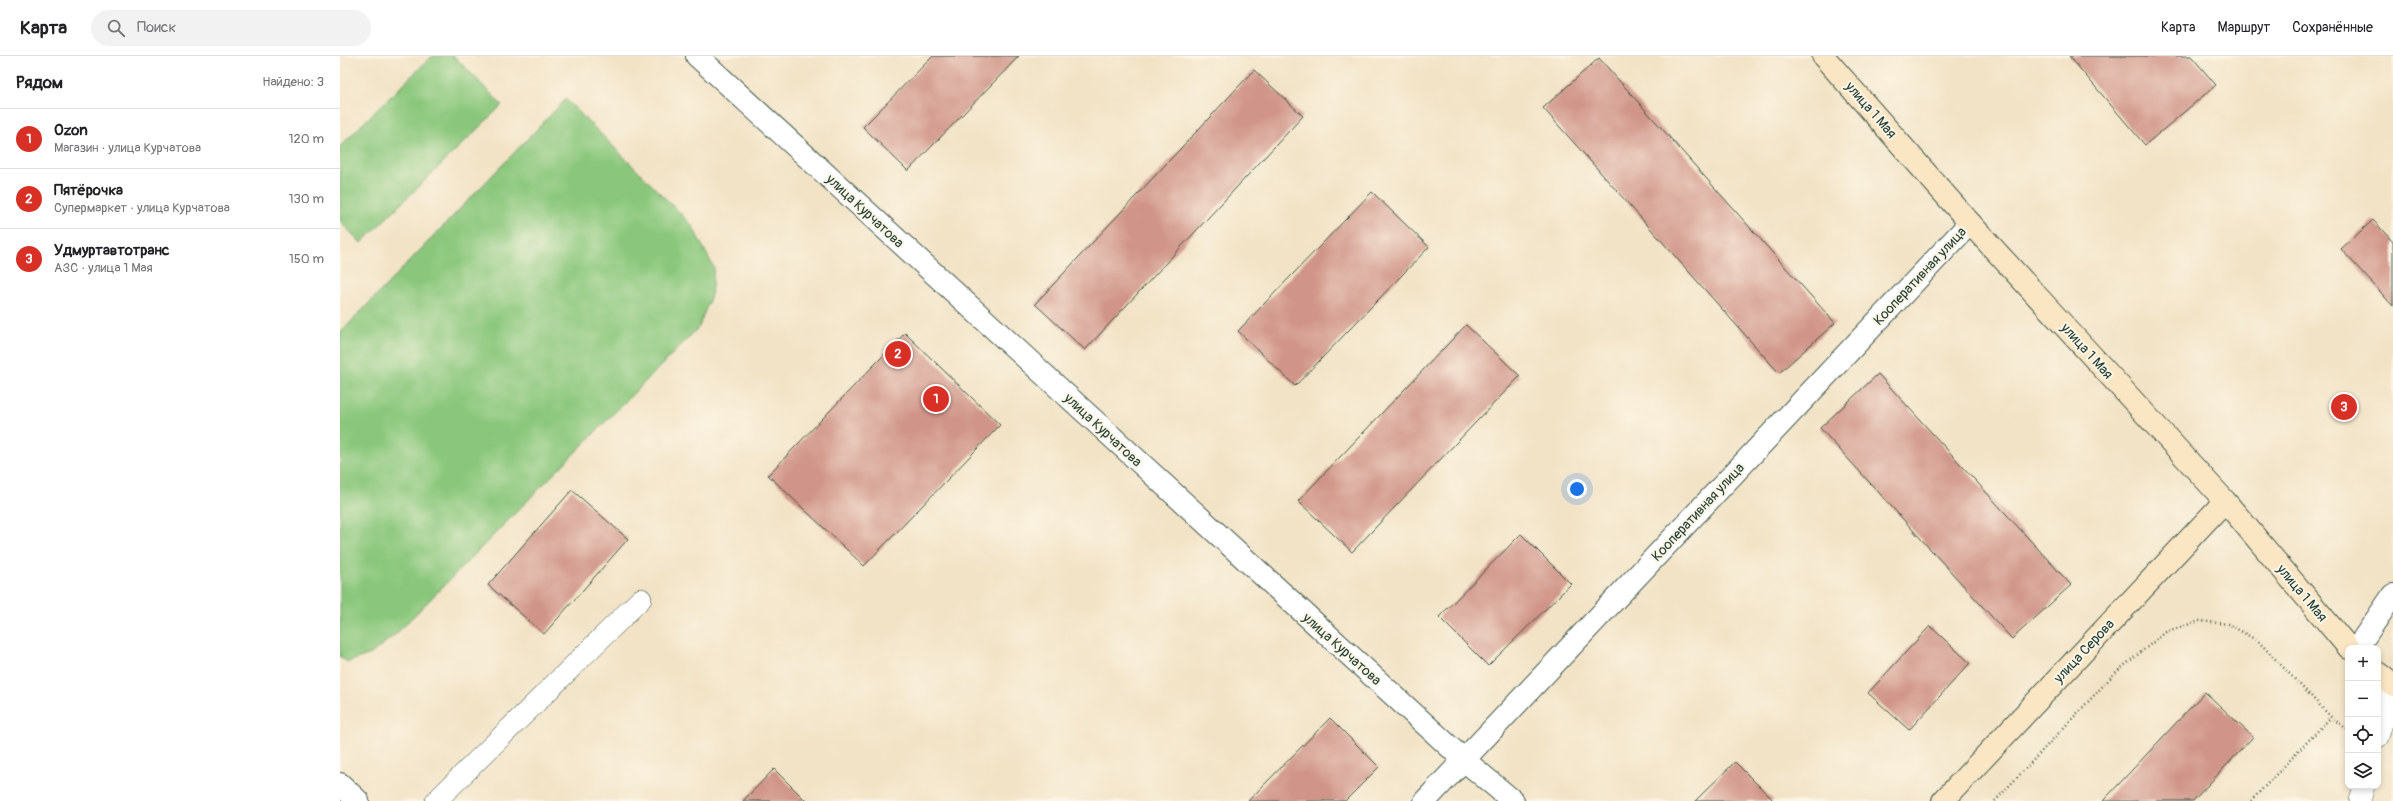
<!DOCTYPE html>
<html lang="ru">
<head>
<meta charset="utf-8">
<style>
  body { margin:0; font-family:Pangolin,sans-serif; background:#f2f2f2; color:#202124 }
  .controls { position:absolute; right:12px; bottom:12px; display:grid; overflow:hidden; border-radius:8px; box-shadow:0 2px 6px #0003 }
  .controls button { width:36px; height:36px; display:grid; place-items:center; padding:0; border:0; border-bottom:1px solid #e0e0e0; background:#fff; color:#202124; font:20px sans-serif }
  .you { position:absolute; left:1237px; top:433px; width:14px; height:14px; margin:-10px; border:3px solid #fff; border-radius:50%; background:#1a73e8; box-shadow:0 0 0 6px #1a73e833 }
  .badge { display:grid; place-items:center; width:26px; height:26px; border-radius:50%; background:#d93025; color:#fff; font-size:13px; font-weight:700 }
  .pin { position:absolute; translate:-50% -50%; border:2px solid #fff; box-shadow:0 1px 4px #0006 }
  .list { margin:0; padding:0; list-style:none }
  h2 { display:flex; justify-content:space-between; align-items:center; height:52px; margin:0; padding:0 16px; font-size:17px }
  h2 small { font-size:13px; font-weight:400; color:#757577 }
  .list li { display:grid; grid-template-columns:26px 1fr auto; gap:12px; align-items:center; box-sizing:border-box; height:60px; padding:0 16px; border-top:1px solid #e0e0e0 }
  .list b { display:block; font-size:15px; white-space:nowrap }
  .list p { margin:0; font-size:13px; white-space:nowrap; color:#757577 }
  .list em { font-size:13px; font-style:normal; color:#757577 }
  .icon { flex:none; width:22px; height:22px; fill:none; stroke:currentColor; stroke-width:2; stroke-linecap:round; stroke-linejoin:round }
  .map { position:relative; flex:none; width:2053px; height:745px; overflow:hidden }
  header { display:flex; align-items:center; gap:24px; box-sizing:border-box; height:56px; padding:0 20px; background:#fff; border-bottom:1px solid #e0e0e0 }
  header strong { font-size:19px }
  nav { display:flex; gap:22px; margin-inline-start:auto; font-size:14px }
  .search { width:280px; height:36px; background:#f2f2f2; display:flex; align-items:center; gap:10px; box-sizing:border-box; padding:0 14px; border-radius:22px; color:#757577; font-size:15px }
  main { display:flex }
  aside { flex:1; background:#fff }
  .map>svg:first-child { display:block }
  .green { fill:#8ac77c; stroke:#548258 }
  .building { fill:#d09588 }
  .lines { fill:none; stroke-linecap:round; stroke-linejoin:round }
  .lane-casing { stroke:#3f564a; stroke-width:22 }
  .street-casing { stroke:#3f564a; stroke-width:24 }
  .secondary-casing { stroke:#3f564a; stroke-width:24 }
  .path { stroke:#3f564a; stroke-width:2.5; stroke-dasharray:1 3; stroke-linecap:butt }
  .lane { stroke:#fff; stroke-width:21 }
  .street { stroke:#fff; stroke-width:22 }
  .secondary { stroke:#fbe6c4; stroke-width:22 }
  .labels { text-anchor:middle; dominant-baseline:central; stroke-width:4; stroke-linejoin:round; paint-order:stroke }
  .street-label { font-size:14px; fill:#1f3d34; stroke:#fcf5e5 }
</style>
</head>
<body>
<header>
<strong>Карта</strong>
<div class="search"><svg class="icon" aria-label="search" viewBox="0 0 24 24"><circle cx="10" cy="10" r="6"/><path d="M15 15l6 6"/></svg>Поиск</div>
<nav><a>Карта</a><a>Маршрут</a><a>Сохранённые</a></nav>
</header>
<main>
<aside>
<h2>Рядом<small>Найдено: 3</small></h2>
<ul class="list">
<li><span class="badge">1</span><div><b>Ozon</b><p>Магазин · улица Курчатова</p></div><em>120 m</em></li>
<li><span class="badge">2</span><div><b>Пятёрочка</b><p>Супермаркет · улица Курчатова</p></div><em>130 m</em></li>
<li><span class="badge">3</span><div><b>Удмуртавтотранс</b><p>АЗС · улица 1 Мая</p></div><em>150 m</em></li>
</ul>
</aside>
<div class="map">
<svg width="2053" height="745" viewBox="0 0 2053 745">
  <rect width="100%" height="100%" fill="#fcf5e5"/>
  <filter id="ink" filterUnits="userSpaceOnUse"><feTurbulence type="fractalNoise" baseFrequency=".025" numOctaves="2"/><feDisplacementMap in="SourceGraphic" scale="8" xChannelSelector="R" yChannelSelector="G"/><feConvolveMatrix kernelMatrix="1 2 1 2 8 2 1 2 1" color-interpolation-filters="sRGB"/></filter>
  <filter id="wash" filterUnits="userSpaceOnUse"><feTurbulence type="fractalNoise" baseFrequency=".012" numOctaves="4" result="noise"/><feDisplacementMap in="SourceGraphic" scale="16" xChannelSelector="R" yChannelSelector="G"/><feGaussianBlur stdDeviation="0.9" result="paint"/><feColorMatrix in="noise" values="0 0 0 0 0 0 0 0 0 0 0 0 0 0 0 0 0 1.4 0 .05"/><feComposite in="paint" operator="in"/></filter>
  <g filter="url(#wash)">
    <rect width="100%" height="100%" fill="#f2e3c6"/>
    <!-- green -->
    <path class="green" d="M 92,0 L 114,0 L 162,49 L 21,187 L 0,165 L 0,90 Z
      M 226,43 L 351,168 L 374,212 L 371,239 L 359,271 L 57,577 L 31,598 L 8,606 L 0,601 L 0,277 Z"/>
    <g id="blocks">
      <!-- building -->
      <path class="building" d="M 593,0 L 679,0 L 568,115 L 523,71 Z
        M 1729,0 L 1851,0 L 1876,29 L 1805,89 Z
        M 1259,2 L 1495,267 L 1439,317 L 1203,52 Z
        M 914,14 L 963,60 L 745,294 L 695,248 Z
        M 1032,136 L 1089,191 L 955,330 L 898,275 Z
        M 2033,164 L 2053,186 L 2053,250 L 2001,193 Z
        M 1126,269 L 1180,320 L 1012,496 L 958,445 Z
        M 565,277 L 660,369 L 524,510 L 428,419 Z
        M 1538,318 L 1731,529 L 1672,583 L 1480,372 Z
        M 232,434 L 288,483 L 204,578 L 148,529 Z
        M 1181,478 L 1231,528 L 1148,610 L 1099,561 Z
        M 1590,570 L 1630,607 L 1569,674 L 1528,637 Z
        M 1865,636 L 1913,681 L 1853,745 L 1763,745 Z
        M 990,662 L 1039,711 L 1005,745 L 908,745 Z
        M 1395,706 L 1434,745 L 1355,745 Z
        M 434,713 L 466,745 L 403,745 Z"/>
    </g>
  </g>
  <g filter="url(#ink)">
    <use href="#blocks" fill-opacity="0" stroke="#3f564a" stroke-width="1"/>
    <g class="lines">
      <!-- lane casing -->
      <g class="lane-casing">
        <path id="lane" d="M 2038,681 L 2053,629
          M 96,745 L 301,543
          M 2020,745 L 2024,730"/>
      </g>
      <!-- street casing -->
      <g class="street-casing">
        <path id="street" d="M 357,0 L 1124,704 L 1173,745
          M 2017,592 L 2053,539
          M 0,728 L 18,745
          M 1085,745 L 1630,167"/>
      </g>
      <!-- secondary casing -->
      <g class="secondary-casing">
        <path id="secondary" d="M 1483,0 L 1630,167 L 1885,445 L 2009,592
          M 2038,617 L 2053,629
          M 1603,745 L 1885,445"/>
      </g>
      <!-- path -->
      <path class="path" d="M 1655,745 L 1775,617 L 1827,575 L 1860,565 L 1888,568 L 1918,585 L 1991,661 L 2008,674
        M 1911,745 L 1991,661"/>
      <!-- lane -->
      <use href="#lane" class="lane"/>
      <!-- street -->
      <use href="#street" class="street"/>
      <!-- secondary -->
      <use href="#secondary" class="secondary"/>
    </g>
  </g>
  <g class="labels">
    <!-- street labels -->
    <g class="street-label">
      <text transform="translate(1531 54) rotate(49)">улица 1 Мая</text>
      <text transform="translate(525 155) rotate(43)">улица Курчатова</text>
      <text transform="translate(1580 220) rotate(-47)">Кооперативная улица</text>
      <text transform="translate(1747 295) rotate(48)">улица 1 Мая</text>
      <text transform="translate(763 374) rotate(43)">улица Курчатова</text>
      <text transform="translate(1358 456) rotate(-47)">Кооперативная улица</text>
      <text transform="translate(1962 537) rotate(50)">улица 1 Мая</text>
      <text transform="translate(1002 593) rotate(42)">улица Курчатова</text>
      <text transform="translate(1744 595) rotate(-47)">улица Серова</text>
    </g>
  </g>
</svg>
<div class="controls">
<button>+</button>
<button>−</button>
<button><svg class="icon" aria-label="locate" viewBox="0 0 24 24"><circle cx="12" cy="12" r="6"/><path d="M12 2v4M12 18v4M2 12h4M18 12h4"/></svg></button>
<button><svg class="icon" aria-label="layers" viewBox="0 0 24 24"><path d="M12 4l9 5-9 5-9-5zM3 14l9 5 9-5"/></svg></button>
</div>
<div class="you"></div>
<div class="pin badge" style="left:596px;top:343px">1</div>
<div class="pin badge" style="left:558px;top:298px">2</div>
<div class="pin badge" style="left:2004px;top:351px">3</div>
</div>
</main>
</body>
</html>
